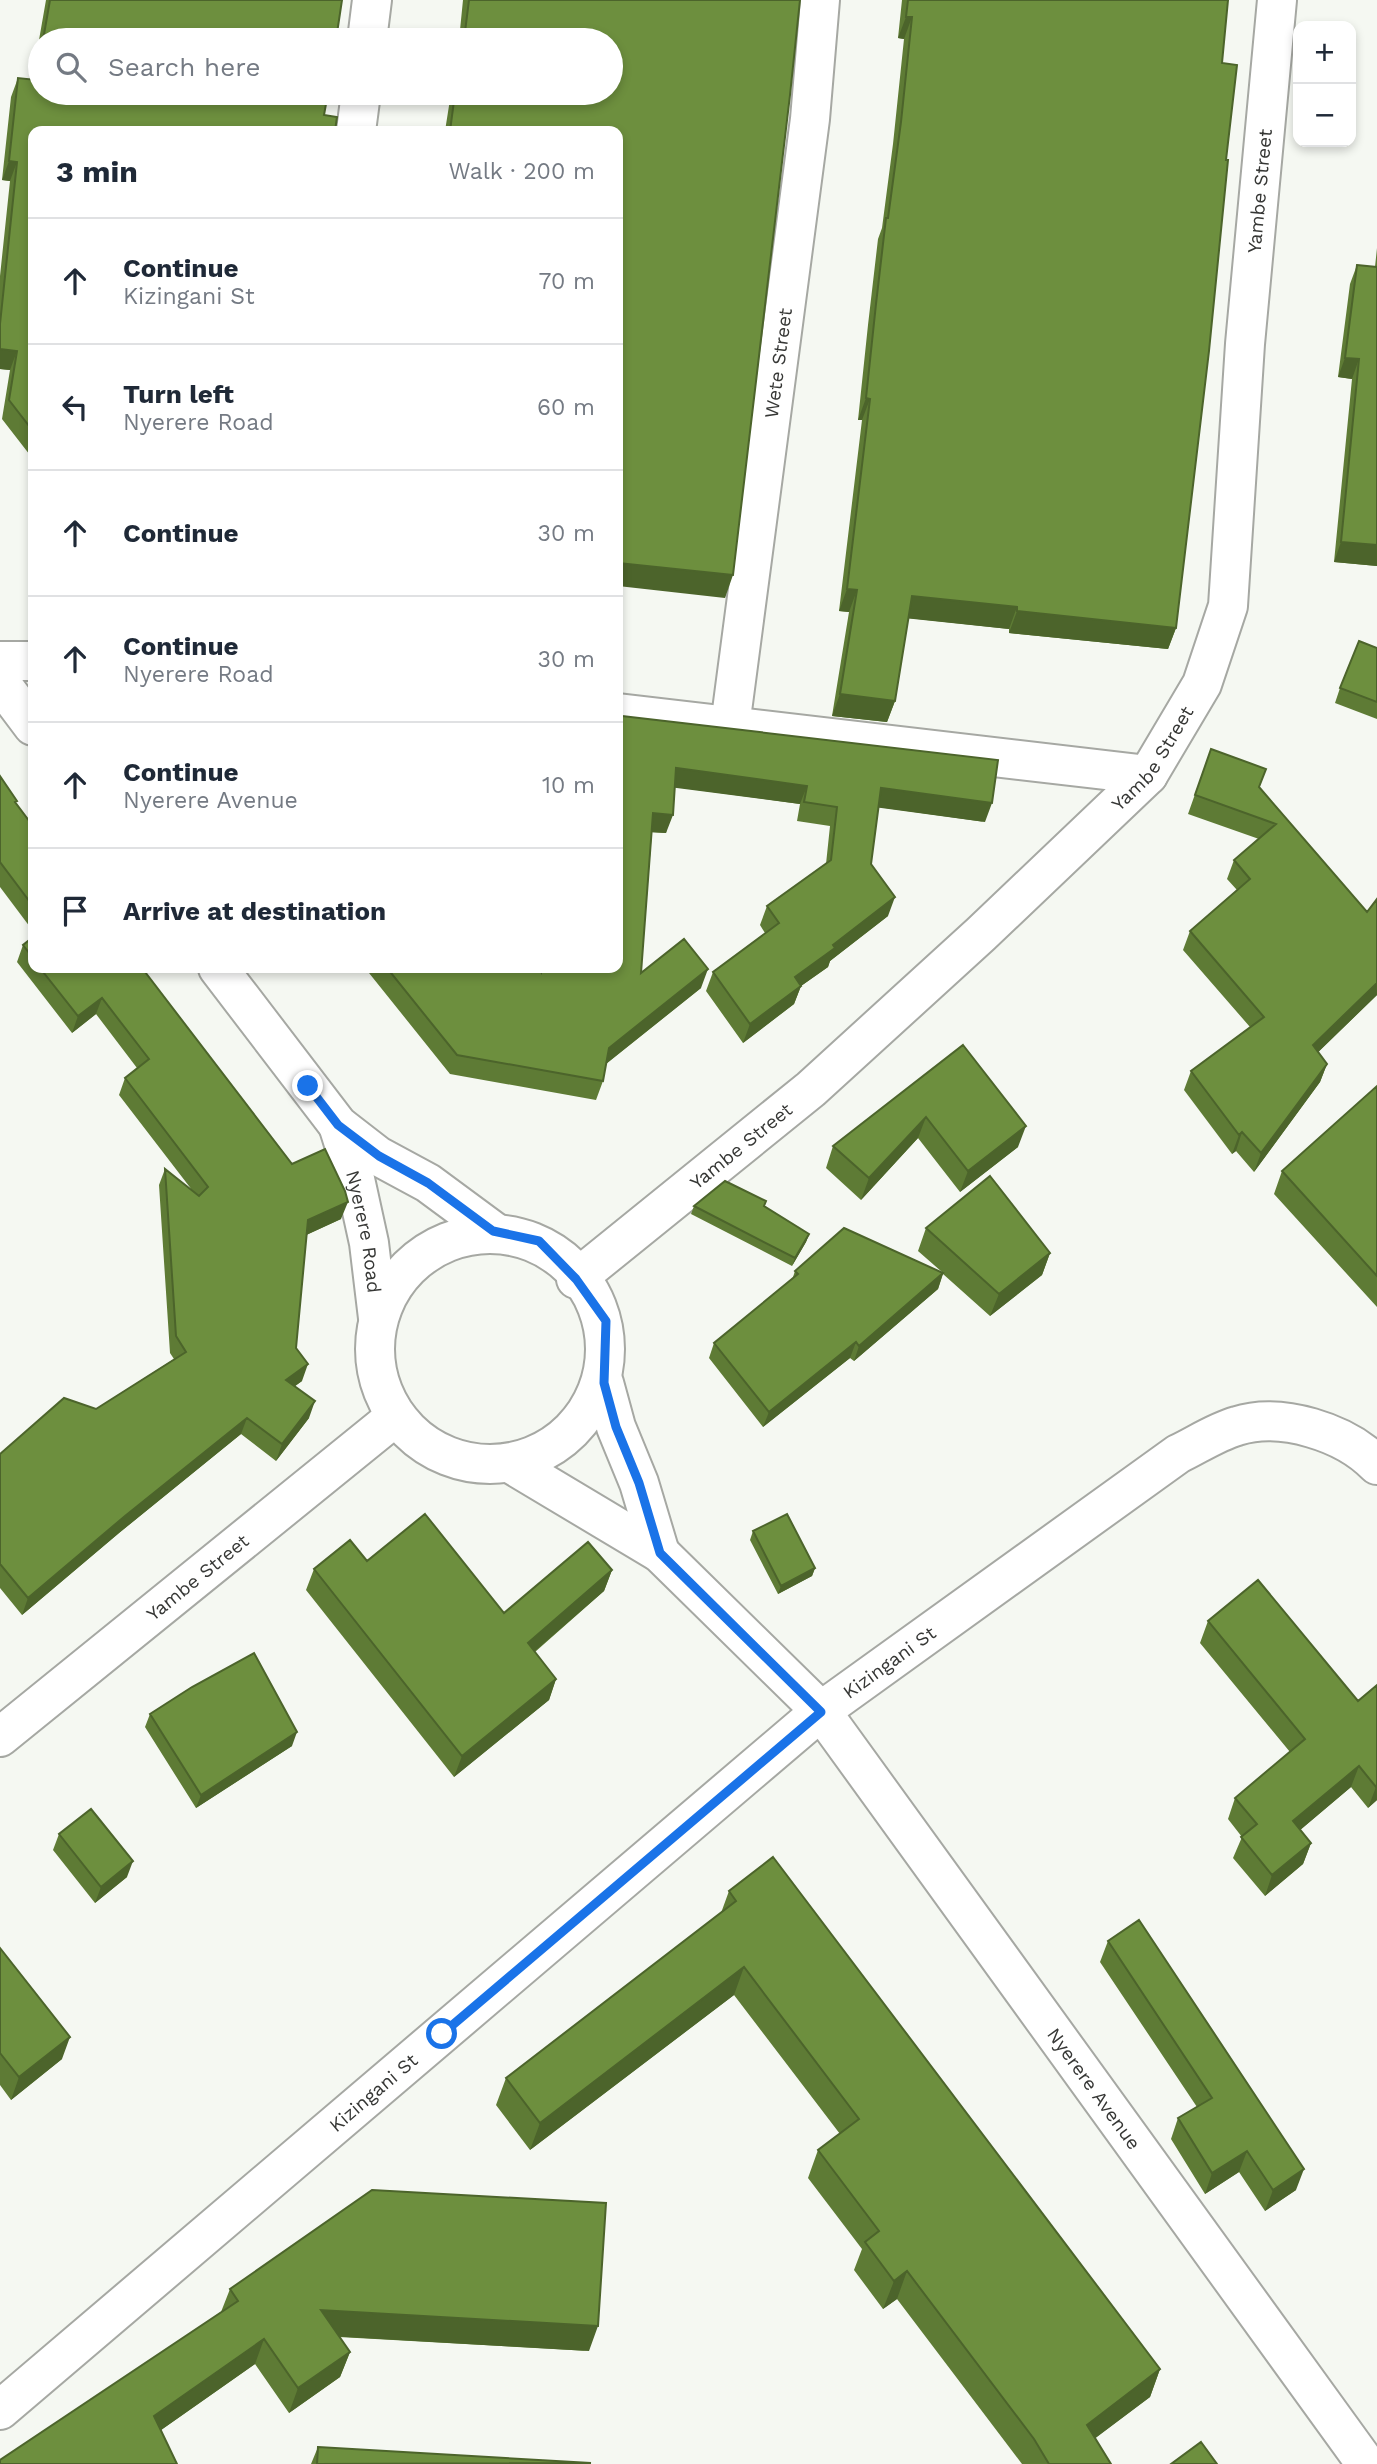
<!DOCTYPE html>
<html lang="en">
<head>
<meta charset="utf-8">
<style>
  body { margin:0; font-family:"Work Sans",sans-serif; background:#f2f2f3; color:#1f2937 }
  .controls { position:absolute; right:21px; top:21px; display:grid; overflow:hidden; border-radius:14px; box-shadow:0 4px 10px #0003 }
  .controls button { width:63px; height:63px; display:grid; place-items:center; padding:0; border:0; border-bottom:2px solid #e0e1e3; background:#fff; color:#1f2937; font:35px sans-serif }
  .stop { position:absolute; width:21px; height:21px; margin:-16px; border:5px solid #1a73e8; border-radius:50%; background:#fff }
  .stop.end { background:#1a73e8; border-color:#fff; box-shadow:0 2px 7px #0008 }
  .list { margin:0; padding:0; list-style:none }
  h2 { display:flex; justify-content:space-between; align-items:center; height:91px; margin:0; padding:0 28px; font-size:30px }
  h2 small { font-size:23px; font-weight:400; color:#747a83 }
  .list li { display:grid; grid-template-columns:46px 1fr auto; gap:21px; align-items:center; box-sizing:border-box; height:126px; padding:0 28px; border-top:2px solid #e0e1e3 }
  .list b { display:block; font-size:26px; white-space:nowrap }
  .list p { margin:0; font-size:23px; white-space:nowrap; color:#747a83 }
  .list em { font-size:23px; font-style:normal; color:#747a83 }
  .icon { flex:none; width:38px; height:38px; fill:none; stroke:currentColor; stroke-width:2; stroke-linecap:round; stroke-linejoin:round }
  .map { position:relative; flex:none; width:1377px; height:2464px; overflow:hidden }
  .search { position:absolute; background:#fff; box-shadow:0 4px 10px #0003; left:28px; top:28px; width:595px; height:77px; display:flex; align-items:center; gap:18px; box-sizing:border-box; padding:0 24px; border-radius:38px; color:#747a83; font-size:26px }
  .panel { position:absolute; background:#fff; box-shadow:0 4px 10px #0003; left:28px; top:126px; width:595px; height:847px; border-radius:14px }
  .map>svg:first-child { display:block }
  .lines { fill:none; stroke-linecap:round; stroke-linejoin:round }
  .minor-casing { stroke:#a6a8a3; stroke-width:42 }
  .tertiary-casing { stroke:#a6a8a3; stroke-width:42 }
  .secondary-casing { stroke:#a6a8a3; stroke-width:42 }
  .minor { stroke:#fff; stroke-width:38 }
  .tertiary { stroke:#fff; stroke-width:38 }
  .secondary { stroke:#fff; stroke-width:38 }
  .wall { fill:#5e7b35 }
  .shaded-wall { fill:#4c642b }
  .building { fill:#6d8f3e; stroke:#4c642b; stroke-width:2 }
  .route { stroke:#1a73e8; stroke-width:9 }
  .labels { text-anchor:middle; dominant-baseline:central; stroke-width:5; stroke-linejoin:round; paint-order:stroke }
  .street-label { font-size:19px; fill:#363735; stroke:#fff }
</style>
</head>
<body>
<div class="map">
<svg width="1377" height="2464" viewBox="0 0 1377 2464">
  <rect width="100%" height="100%" fill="#f5f8f2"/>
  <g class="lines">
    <!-- minor casing -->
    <g class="minor-casing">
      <g id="minor">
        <path d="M 367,40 L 372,0"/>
        <path d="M 356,131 L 361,93"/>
        <path d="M 0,661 L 33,661"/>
        <path d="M 618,713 L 1148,775"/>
        <path id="s1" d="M 730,726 L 810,119 L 820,0"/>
        <circle cx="490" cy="1349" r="115"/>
        <path id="s2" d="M 576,1279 L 811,1089 L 981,934 L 1148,775 L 1202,684 L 1228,606 L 1245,344 L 1277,0"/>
        <path id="s3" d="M 0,1737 L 395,1417"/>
        <path id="s4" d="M 0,2410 L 821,1711"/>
      </g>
    </g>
    <!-- tertiary casing -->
    <g class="tertiary-casing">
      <g id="tertiary">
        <path d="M 604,1383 L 616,1427 L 639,1483 L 660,1553"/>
        <path id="s5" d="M 513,1465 L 660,1553 L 821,1711 L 1366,2464"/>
        <path id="s6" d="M 821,1711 L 1178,1454 C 1197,1445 1216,1432 1237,1426 C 1281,1412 1345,1432 1377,1465"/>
      </g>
    </g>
    <!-- secondary casing -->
    <g class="secondary-casing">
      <g id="secondary">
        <path d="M 0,682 L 33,726"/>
        <path d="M 218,968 L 338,1125 L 378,1156 L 428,1183 L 493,1231"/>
        <path id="s7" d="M 338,1125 L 355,1179 L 369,1243 L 378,1318"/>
      </g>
    </g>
    <!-- minor -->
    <use href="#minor" class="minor"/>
    <!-- tertiary -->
    <use href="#tertiary" class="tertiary"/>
    <!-- secondary -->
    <use href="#secondary" class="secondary"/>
  </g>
  <!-- wall -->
  <path class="wall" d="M 46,0 L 342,0 L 336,40 L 40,40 L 40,93 L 33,131 L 33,459 L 2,419 L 10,370 L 0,369 L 0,276 L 10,181 L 2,180 L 11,97 L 18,78 L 32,80 Z
    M 463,0 L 800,0 L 725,598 L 618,131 L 445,131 L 451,93 L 611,93 L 611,40 L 459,40 Z
    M 902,0 L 1228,0 L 1222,63 L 1226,160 L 1176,628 L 1168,649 L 1009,633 L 1009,629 L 908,618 L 895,701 L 887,722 L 832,716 L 849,612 L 839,611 L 862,420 L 858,420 L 868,325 L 878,239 L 882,228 L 893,144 L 904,39 L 898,38 Z
    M 1377,248 L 1377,566 L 1334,562 L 1352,379 L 1338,377 L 1350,284 L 1357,265 L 1375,267 Z
    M 1377,648 L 1377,719 L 1335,703 L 1340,688 Z
    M 618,714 L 985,822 L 878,807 L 871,864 L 888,916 L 830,961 L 828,967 L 801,986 L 794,1004 L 743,1043 L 706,991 L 713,972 L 765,933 L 760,925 L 767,906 L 826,864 L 830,826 L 797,821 L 800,804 L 675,787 L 666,833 L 652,832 L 641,973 L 701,988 L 606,1064 L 603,1081 L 596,1100 L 450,1074 L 365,968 L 618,968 Z
    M 1211,749 L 1259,787 L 1367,912 L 1377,899 L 1377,995 L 1318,1052 L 1327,1064 L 1320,1082 L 1254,1172 L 1236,1151 L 1232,1154 L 1184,1090 L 1191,1071 L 1250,1027 L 1183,950 L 1190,931 L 1237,890 L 1227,879 L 1234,860 L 1259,839 L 1188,814 Z
    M 0,776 L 17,801 L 16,803 L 33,826 L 33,931 L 0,887 Z
    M 33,937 L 33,968 L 142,968 L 292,1164 L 341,1219 L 306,1235 L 296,1348 L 302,1381 L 295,1386 L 309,1418 L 276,1461 L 241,1434 L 119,1533 L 22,1615 L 0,1588 L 0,1454 L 96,1409 L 174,1359 L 170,1353 L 159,1185 L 165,1169 L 192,1190 L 119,1095 L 125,1078 L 137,1068 L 96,1014 L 72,1033 L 17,962 L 23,945 Z
    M 963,1045 L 1018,1147 L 960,1192 L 918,1138 L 861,1200 L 826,1168 L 833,1146 Z
    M 1377,1086 L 1377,1307 L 1274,1194 L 1282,1171 Z
    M 694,1206 L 809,1234 L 806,1242 L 792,1266 L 691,1214 Z
    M 926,1228 L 1050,1253 L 1042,1275 L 990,1316 L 943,1274 L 938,1289 L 854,1361 L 850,1358 L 763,1427 L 709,1358 L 714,1343 L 792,1280 L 795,1271 L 942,1272 L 918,1251 Z
    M 753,1531 L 815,1568 L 812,1576 L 778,1594 L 750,1540 Z
    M 367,1561 L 504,1613 L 612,1570 L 604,1591 L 535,1652 L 556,1679 L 549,1700 L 454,1777 L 306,1590 L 314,1569 Z
    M 1208,1621 L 1358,1701 L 1377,1685 L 1377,1800 L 1368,1808 L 1351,1787 L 1300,1830 L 1311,1843 L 1303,1864 L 1265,1896 L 1233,1858 L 1242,1837 L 1228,1819 L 1235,1798 L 1290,1752 L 1200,1643 Z
    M 150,1714 L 292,1746 L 196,1808 L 145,1727 Z
    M 59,1834 L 127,1877 L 95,1903 L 53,1850 Z
    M 729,1891 L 1160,2369 L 1150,2397 L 1095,2438 L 1111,2464 L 1022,2464 L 897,2299 L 883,2309 L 854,2270 L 862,2249 L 808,2178 L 818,2150 L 840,2134 L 734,1995 L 530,2150 L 496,2105 L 506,2078 L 721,1913 Z
    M 1108,1941 L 1296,2190 L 1265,2211 L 1239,2172 L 1205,2194 L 1171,2139 L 1178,2118 L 1197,2107 L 1100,1962 Z
    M 0,1948 L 62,2059 L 11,2100 L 0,2085 Z
    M 230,2289 L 589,2351 L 339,2337 L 350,2352 L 340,2377 L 289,2413 L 255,2364 L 161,2430 L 0,2464 L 221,2312 Z
    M 318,2447 L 591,2464 L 311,2464 Z"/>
  <!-- shaded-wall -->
  <path class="shaded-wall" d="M 906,17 L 912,17 L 904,39 L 898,38 Z
    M 9,161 L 17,162 L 10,181 L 2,180 Z
    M 0,349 L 17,351 L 10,370 L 0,369 Z
    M 1345,358 L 1359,359 L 1352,379 L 1338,377 Z
    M 866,398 L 870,399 L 862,420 L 858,420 Z
    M 1341,542 L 1377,545 L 1377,566 L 1334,562 Z
    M 618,563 L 733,575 L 725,598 L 618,586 Z
    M 847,589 L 857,590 L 849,612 L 839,611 Z
    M 912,596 L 1017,607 L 1009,629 L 904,618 Z
    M 1017,611 L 1176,628 L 1168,649 L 1009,633 Z
    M 840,694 L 895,701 L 887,722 L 832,716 Z
    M 676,768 L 807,786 L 800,804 L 669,787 Z
    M 881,788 L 992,803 L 985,822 L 874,807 Z
    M 653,813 L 673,815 L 666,833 L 646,832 Z
    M 895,897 L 888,916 L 830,961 L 828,967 L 801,986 L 794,1004 L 743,1043 L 750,1024 L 795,977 L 833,945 Z
    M 708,969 L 701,988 L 602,1067 L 609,1048 Z
    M 1377,983 L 1377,995 L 1306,1064 L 1313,1045 Z
    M 102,998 L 96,1014 L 72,1033 L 78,1016 Z
    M 1327,1064 L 1320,1082 L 1254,1172 L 1261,1153 Z
    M 926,1117 L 918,1138 L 861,1200 L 869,1178 Z
    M 1026,1126 L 1018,1147 L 960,1192 L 968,1171 Z
    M 1242,1132 L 1236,1151 L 1232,1154 L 1239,1135 Z
    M 348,1202 L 341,1219 L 302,1237 L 308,1220 Z
    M 809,1234 L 806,1242 L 792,1266 L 795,1258 Z
    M 1050,1253 L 1042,1275 L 990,1316 L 999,1294 Z
    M 943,1273 L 938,1289 L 854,1361 L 859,1346 Z
    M 856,1342 L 850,1358 L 763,1427 L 769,1412 Z
    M 308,1364 L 302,1381 L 280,1397 L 286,1380 Z
    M 315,1401 L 309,1418 L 276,1461 L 282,1444 Z
    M 247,1418 L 241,1434 L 119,1533 L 22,1615 L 28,1598 L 125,1516 Z
    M 815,1568 L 812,1576 L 778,1594 L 781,1586 Z
    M 612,1570 L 604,1591 L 520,1664 L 528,1643 Z
    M 556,1679 L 549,1700 L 454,1777 L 462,1756 Z
    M 297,1732 L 292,1746 L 196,1808 L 201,1795 Z
    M 1359,1766 L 1351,1787 L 1286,1842 L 1293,1821 Z
    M 1377,1785 L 1377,1800 L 1368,1808 L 1376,1787 Z
    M 1311,1843 L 1303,1864 L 1265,1896 L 1272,1875 Z
    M 133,1861 L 127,1877 L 95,1903 L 101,1887 Z
    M 744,1967 L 734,1995 L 530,2150 L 540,2123 Z
    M 70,2037 L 62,2059 L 11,2100 L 19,2077 Z
    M 1247,2151 L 1239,2172 L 1205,2194 L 1212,2173 Z
    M 1304,2169 L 1296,2190 L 1265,2211 L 1273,2190 Z
    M 907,2271 L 897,2299 L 883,2309 L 894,2281 Z
    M 321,2310 L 598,2326 L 589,2351 L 312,2335 Z
    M 264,2339 L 255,2364 L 144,2442 L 154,2416 Z
    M 350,2352 L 340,2377 L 289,2413 L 298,2388 Z
    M 1160,2369 L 1150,2397 L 1077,2452 L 1087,2425 Z"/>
  <!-- building -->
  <path class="building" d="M 50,0 L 342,0 L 336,40 L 43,40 Z
    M 469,0 L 800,0 L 790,95 L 733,575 L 618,563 L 618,131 L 450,131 L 455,93 L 611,93 L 611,40 L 464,40 Z
    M 908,0 L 1228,0 L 1222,63 L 1237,65 L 1226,160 L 1228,160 L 1209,351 L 1176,628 L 1017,611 L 1017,607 L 912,596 L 895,701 L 840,694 L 857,590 L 847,589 L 870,399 L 866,398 L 876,304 L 886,218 L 888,218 L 901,122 L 912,17 L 906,17 Z
    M 40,55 L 40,93 L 328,93 L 324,115 L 337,117 L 335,131 L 33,131 L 33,431 L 9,400 L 17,351 L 0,349 L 0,324 L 17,162 L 9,161 L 18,78 L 36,80 Z
    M 1357,265 L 1377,267 L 1377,545 L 1341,542 L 1359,359 L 1345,358 Z
    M 1359,641 L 1377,648 L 1377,702 L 1340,688 Z
    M 618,714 L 622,716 L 998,760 L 992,803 L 881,788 L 871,864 L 895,897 L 833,945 L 835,948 L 795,977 L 801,986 L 750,1024 L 713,972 L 779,923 L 767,906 L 831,860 L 837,807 L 804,802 L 807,786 L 676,768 L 673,815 L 653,813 L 641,973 L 684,939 L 708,969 L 609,1048 L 603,1081 L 457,1055 L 387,968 L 538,968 L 541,972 L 541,968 L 618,968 Z
    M 1211,749 L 1266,769 L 1259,787 L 1367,912 L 1377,899 L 1377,983 L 1313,1045 L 1327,1064 L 1261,1153 L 1242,1132 L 1239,1135 L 1191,1071 L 1264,1017 L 1190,931 L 1250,879 L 1234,860 L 1276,824 L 1195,795 Z
    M 0,776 L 17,801 L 15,802 L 33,826 L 33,906 L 0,862 Z
    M 33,937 L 33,958 L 23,945 Z
    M 40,968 L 142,968 L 292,1164 L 325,1149 L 345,1191 L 348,1202 L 308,1220 L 296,1348 L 308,1364 L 286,1380 L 315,1401 L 282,1444 L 247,1418 L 125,1516 L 28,1598 L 0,1564 L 0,1454 L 64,1398 L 96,1409 L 186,1352 L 176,1336 L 165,1169 L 199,1196 L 208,1187 L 125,1078 L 149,1059 L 102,998 L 78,1016 Z
    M 963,1045 L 1026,1126 L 968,1171 L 926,1117 L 869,1178 L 833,1146 Z
    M 1377,1086 L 1377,1276 L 1282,1171 Z
    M 990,1176 L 1050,1253 L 999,1294 L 926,1228 Z
    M 725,1181 L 766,1201 L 764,1206 L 809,1234 L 795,1258 L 694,1206 Z
    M 844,1228 L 943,1273 L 859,1346 L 856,1342 L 769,1412 L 714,1343 L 798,1274 L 795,1271 Z
    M 425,1514 L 504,1613 L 588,1542 L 612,1570 L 528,1643 L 556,1679 L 462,1756 L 314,1569 L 350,1540 L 367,1561 Z
    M 787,1514 L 815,1568 L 781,1586 L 753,1531 Z
    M 1258,1580 L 1358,1701 L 1377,1685 L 1377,1785 L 1376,1787 L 1359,1766 L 1293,1821 L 1311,1843 L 1272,1875 L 1241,1837 L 1257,1824 L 1235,1798 L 1305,1739 L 1208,1621 Z
    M 254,1653 L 297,1732 L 201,1795 L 150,1714 L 192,1687 Z
    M 91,1809 L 133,1861 L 101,1887 L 59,1834 Z
    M 773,1857 L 1160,2369 L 1087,2425 L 1111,2464 L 1049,2464 L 1034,2439 L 907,2271 L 894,2281 L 865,2242 L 879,2231 L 818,2150 L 859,2119 L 744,1967 L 540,2123 L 506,2078 L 736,1901 L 729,1891 Z
    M 1139,1920 L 1304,2169 L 1273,2190 L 1247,2151 L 1212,2173 L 1178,2118 L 1212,2098 L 1108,1941 Z
    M 0,1948 L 70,2037 L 19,2077 L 0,2053 Z
    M 372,2190 L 606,2203 L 598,2326 L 321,2310 L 350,2352 L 298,2388 L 264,2339 L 154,2416 L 177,2464 L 0,2464 L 0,2460 L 238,2301 L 230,2289 Z
    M 1201,2442 L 1217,2464 L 1171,2464 Z
    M 318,2447 L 591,2463 L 317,2464 Z"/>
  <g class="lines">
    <!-- route -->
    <path class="route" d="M 308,1086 L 338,1125 L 379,1156 L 428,1183 L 493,1231 L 539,1241 L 576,1279 L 606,1321 L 604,1383 L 616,1427 L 639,1483 L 660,1553 L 821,1712 L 442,2034"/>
  </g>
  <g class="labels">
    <!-- street labels -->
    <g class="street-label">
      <text stroke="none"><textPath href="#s2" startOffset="1367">Yambe Street</textPath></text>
      <text stroke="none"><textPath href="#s1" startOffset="366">Wete Street</textPath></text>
      <text stroke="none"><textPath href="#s2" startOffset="779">Yambe Street</textPath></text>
      <text stroke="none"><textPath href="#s2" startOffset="212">Yambe Street</textPath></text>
      <text stroke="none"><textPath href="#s7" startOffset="110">Nyerere Road</textPath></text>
      <text stroke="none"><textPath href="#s3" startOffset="254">Yambe Street</textPath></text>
      <text stroke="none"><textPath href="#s6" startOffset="84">Kizingani St</textPath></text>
      <text stroke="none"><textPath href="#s5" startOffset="863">Nyerere Avenue</textPath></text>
      <text stroke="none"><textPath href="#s4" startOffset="490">Kizingani St</textPath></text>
    </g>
  </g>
</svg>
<div class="controls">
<button>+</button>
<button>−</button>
</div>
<div class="stop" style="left:442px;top:2034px"></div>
<div class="stop end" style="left:308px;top:1086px"></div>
<div class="search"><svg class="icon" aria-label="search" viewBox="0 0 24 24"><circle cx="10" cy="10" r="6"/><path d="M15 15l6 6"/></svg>Search here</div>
<section class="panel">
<h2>3 min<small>Walk · 200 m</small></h2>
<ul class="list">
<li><svg class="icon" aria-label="ahead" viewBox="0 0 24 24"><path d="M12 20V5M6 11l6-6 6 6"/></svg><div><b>Continue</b><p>Kizingani St</p></div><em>70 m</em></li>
<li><svg class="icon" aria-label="left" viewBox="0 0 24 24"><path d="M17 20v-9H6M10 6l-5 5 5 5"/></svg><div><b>Turn left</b><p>Nyerere Road</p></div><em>60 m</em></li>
<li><svg class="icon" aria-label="ahead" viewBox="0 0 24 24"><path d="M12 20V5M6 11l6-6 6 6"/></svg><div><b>Continue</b></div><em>30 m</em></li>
<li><svg class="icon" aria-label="ahead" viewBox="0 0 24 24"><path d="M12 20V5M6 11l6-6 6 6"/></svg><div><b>Continue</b><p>Nyerere Road</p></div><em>30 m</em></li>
<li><svg class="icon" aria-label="ahead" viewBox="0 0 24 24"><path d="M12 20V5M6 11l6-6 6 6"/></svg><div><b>Continue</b><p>Nyerere Avenue</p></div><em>10 m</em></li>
<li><svg class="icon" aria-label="arrive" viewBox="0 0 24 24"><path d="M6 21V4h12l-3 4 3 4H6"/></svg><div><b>Arrive at destination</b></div></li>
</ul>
</section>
</div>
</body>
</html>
